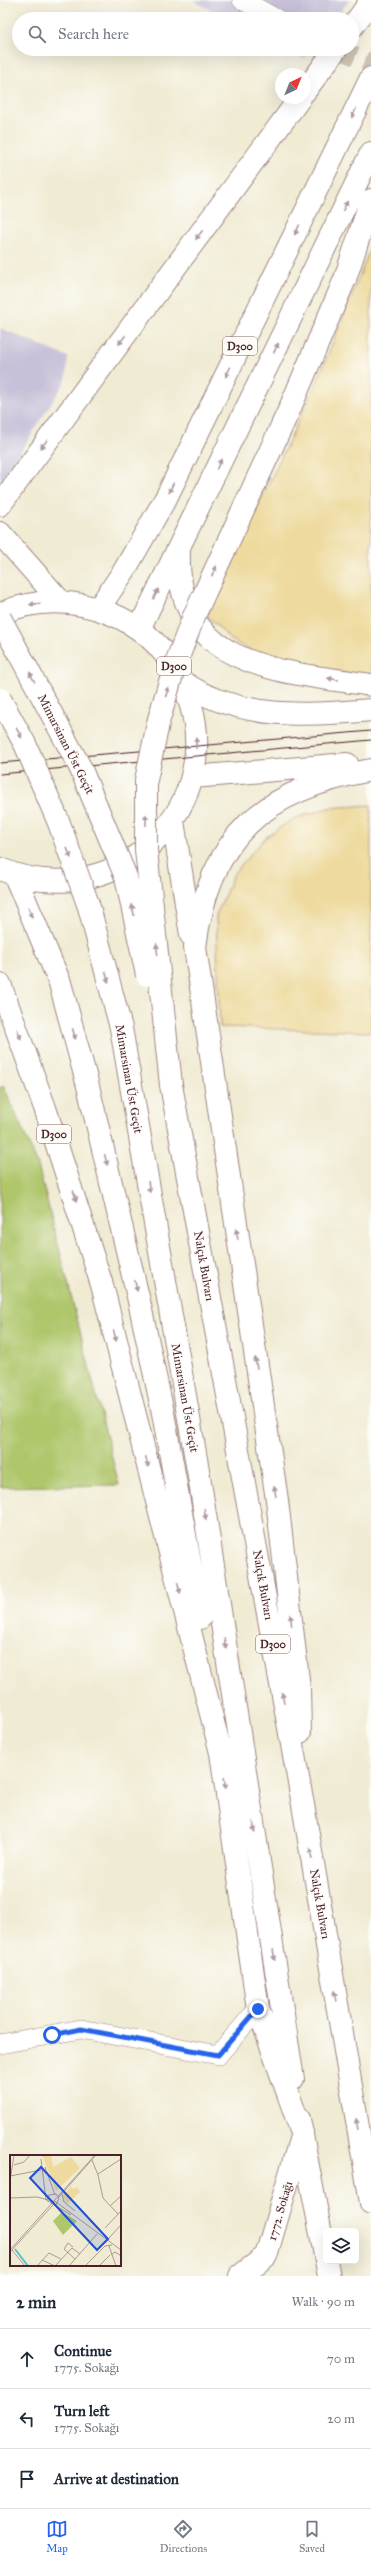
<!DOCTYPE html>
<html lang="en">
<head>
<meta charset="utf-8">
<style>
  body { margin:0; font-family:"IM FELL Great Primer",serif; background:#f6f6f7; color:#1f2937 }
  .controls { position:absolute; right:12px; bottom:12px; display:grid; overflow:hidden; border-radius:6px; box-shadow:0 4px 16px #0002 }
  .controls button { width:36px; height:36px; display:grid; place-items:center; padding:0; border:0; border-bottom:1px solid #e0e1e3; background:#fff; color:#1f2937; font:20px sans-serif }
  .compass { position:absolute; left:275px; top:68px; width:36px; height:36px; border-radius:50%; background:#fff; box-shadow:0 4px 16px #0002; rotate:43deg }
  .stop { position:absolute; width:12px; height:12px; margin:-9px; border:3px solid #2563eb; border-radius:50%; background:#fff }
  .stop.end { background:#2563eb; border-color:#fff; box-shadow:0 1px 4px #0008 }
  .list { margin:0; padding:0; list-style:none }
  h2 { display:flex; justify-content:space-between; align-items:center; height:52px; margin:0; padding:0 16px; font-size:17px }
  h2 small { font-size:13px; font-weight:400; color:#747a83 }
  .list li { display:grid; grid-template-columns:26px 1fr auto; gap:12px; align-items:center; box-sizing:border-box; height:60px; padding:0 16px; border-top:1px solid #e0e1e3 }
  .list b { display:block; font-size:15px; white-space:nowrap }
  .list p { margin:0; font-size:13px; white-space:nowrap; color:#747a83 }
  .list em { font-size:13px; font-style:normal; color:#747a83 }
  .icon { flex:none; width:22px; height:22px; fill:none; stroke:currentColor; stroke-width:2; stroke-linecap:round; stroke-linejoin:round }
  .map { position:relative; flex:none; width:371px; height:2276px; overflow:hidden }
  .search { position:absolute; background:#fff; box-shadow:0 4px 16px #0002; left:12px; right:12px; top:12px; height:44px; display:flex; align-items:center; gap:10px; box-sizing:border-box; padding:0 14px; border-radius:22px; color:#747a83; font-size:15px }
  .sheet { height:232px; background:#fff }
  nav { display:flex; justify-content:space-around; align-items:center; box-sizing:border-box; height:56px; border-top:1px solid #e0e1e3; background:#fff; font-size:11px; color:#747a83 }
  nav a { display:grid; justify-items:center; gap:2px }
  nav .on { color:#2563eb }
  .map>svg:first-child { display:block }
  .industrial { fill:#c7c0d8 }
  .green { fill:#afc66b; stroke:#7c724b }
  .sand { fill:#eeda9e; stroke:#9c7c64 }
  .lines { fill:none; stroke-linecap:round; stroke-linejoin:round }
  .street-tunnel { stroke:#cfc2b1; stroke-width:19; stroke-dasharray:19 10; stroke-linecap:butt }
  .street-casing { stroke:#9d857f; stroke-width:20 }
  .secondary-casing { stroke:#9d857f; stroke-width:24 }
  .highway-casing { stroke:#9d857f; stroke-width:24 }
  .street { stroke:#fff; stroke-width:19 }
  .secondary { stroke:#fff; stroke-width:22 }
  .highway { stroke:#fff; stroke-width:22 }
  .tram { stroke:#4a1f2b; stroke-width:1 }
  .highway-bridge-casing { stroke:#9d857f; stroke-width:24; stroke-linecap:butt }
  .highway-bridge { stroke:#fff; stroke-width:22 }
  .oneway { fill:#ae9aa0 }
  .route { stroke:#2563eb; stroke-width:5 }
  .labels { text-anchor:middle; dominant-baseline:central; stroke-width:3; stroke-linejoin:round; paint-order:stroke }
  .shield { fill:#fdfcf7; stroke:#806168; stroke-width:1 }
  .shield-label { font-size:11px; font-weight:bold; fill:#4a1f2b }
  .street-label { font-size:12px; fill:#4a1f2b; stroke:#fdfcf7 }
  .inset-river { fill:none; stroke:#54c1cc; stroke-width:2 }
  .inset-road { fill:none; stroke:#ae9990; stroke-width:1 }
  .view { fill:#1d4ed8; fill-opacity:0.15; stroke:#1d4ed8; stroke-width:2 }
  .inset-edge { fill:none; stroke:#4a1f2b; stroke-width:2 }
</style>
</head>
<body>
<div class="map">
<svg width="371" height="2276" viewBox="0 0 371 2276">
  <rect width="100%" height="100%" fill="#fdfcf7"/>
  <filter id="ink" filterUnits="userSpaceOnUse"><feTurbulence type="fractalNoise" baseFrequency=".025" numOctaves="2"/><feDisplacementMap in="SourceGraphic" scale="8" xChannelSelector="R" yChannelSelector="G"/><feConvolveMatrix kernelMatrix="1 2 1 2 8 2 1 2 1" color-interpolation-filters="sRGB"/></filter>
  <filter id="wash" filterUnits="userSpaceOnUse"><feTurbulence type="fractalNoise" baseFrequency=".012" numOctaves="4" result="noise"/><feDisplacementMap in="SourceGraphic" scale="16" xChannelSelector="R" yChannelSelector="G"/><feGaussianBlur stdDeviation="0.9" result="paint"/><feColorMatrix in="noise" values="0 0 0 0 0 0 0 0 0 0 0 0 0 0 0 0 0 1.4 0 .05"/><feComposite in="paint" operator="in"/></filter>
  <g filter="url(#wash)">
    <rect width="100%" height="100%" fill="#f0ebd3"/>
    <!-- industrial -->
    <path class="industrial" d="M 192,0 L 349,0 L 335,19 L 228,19 Z
      M 286,49 L 312,49 L 304,59 Z
      M 0,328 L 68,357 L 66,380 L 0,484 Z"/>
    <!-- green -->
    <path class="green" d="M 0,1087 L 4,1087 L 38,1165 L 119,1485 L 0,1487 Z"/>
    <!-- sand -->
    <path class="sand" d="M 371,247 L 371,677 L 270,661 L 230,639 L 207,615 L 319,377 Z
      M 371,805 L 371,1032 L 220,1027 L 216,916 L 234,873 L 266,837 L 293,819 L 328,808 Z"/>
  </g>
  <g filter="url(#ink)">
    <g class="lines">
      <!-- street-tunnel -->
      <path class="street-tunnel" d="M 338,49 L 371,63"/>
      <!-- street casing -->
      <g class="street-casing">
        <path id="street" d="M 242,0 L 277,19
          M 0,2044 L 81,2029 L 218,2055 L 258,2009"/>
      </g>
      <!-- secondary casing -->
      <g class="secondary-casing">
        <path id="secondary" d="M 240,2276 L 266,2256 L 302,2133"/>
      </g>
      <!-- highway casing -->
      <g class="highway-casing">
        <path id="highway" d="M 352,27 L 371,1
          M 305,91 L 336,49
          M 345,279 L 371,200
          M 0,505 L 300,98
          M 0,533 L 61,602
          M 179,550 C 174,670 283,671 371,685
          M 98,609 L 124,571 L 167,496 L 371,78
          M 0,614 C 34,598 74,599 109,613 C 137,624 161,644 176,671 C 245,790 125,921 0,869
          M 139,629 L 371,153
          M 183,682 C 238,720 308,716 371,710
          M 193,777 L 347,764
          M 173,821 L 191,935
          M 15,876 L 60,983 L 88,1086 L 139,1301 L 163,1413 L 200,1618
          M 0,984 L 45,1108 L 102,1285 L 221,1753 L 258,2009 L 302,2133
          M 171,1085 L 302,1799 L 371,2203
          M 199,1476 L 293,2079
          M 300,1732 L 299,1688 L 277,1500 L 195,947 C 209,835 264,790 371,770
          M 299,2119 L 329,2276"/>
      </g>
      <!-- street -->
      <use href="#street" class="street"/>
      <!-- secondary -->
      <use href="#secondary" class="secondary"/>
      <!-- highway -->
      <use href="#highway" class="highway"/>
      <!-- tram -->
      <path class="tram" d="M 0,763 L 371,731
        M 0,774 L 371,740"/>
      <!-- highway-bridge casing -->
      <g class="highway-bridge-casing">
        <path id="highway-bridge" d="M 0,618 L 80,767 L 126,877 L 147,975
          M 0,699 L 25,744 L 59,823 L 89,907 L 121,1028 L 199,1476
          M 171,1085 L 146,850 L 146,780 L 159,719 L 174,668 L 194,616 L 290,408 L 345,279"/>
      </g>
      <!-- highway-bridge -->
      <use href="#highway-bridge" class="highway-bridge"/>
    </g>
    <!-- one-way arrows -->
    <defs><path id="oneway-solid" d="M-6-.8H1V-3.2L6.5 0L1 3.2V.8H-6Z"/></defs>
    <g class="oneway">
      <use href="#oneway-solid" transform="translate(354 113) rotate(116)"/>
      <use href="#oneway-solid" transform="translate(345 206) rotate(-64)"/>
      <use href="#oneway-solid" transform="translate(297 230) rotate(116)"/>
      <use href="#oneway-solid" transform="translate(199 235) rotate(127)"/>
      <use href="#oneway-solid" transform="translate(122 340) rotate(127)"/>
      <use href="#oneway-solid" transform="translate(276 348) rotate(-64)"/>
      <use href="#oneway-solid" transform="translate(228 372) rotate(116)"/>
      <use href="#oneway-solid" transform="translate(44 444) rotate(127)"/>
      <use href="#oneway-solid" transform="translate(219 464) rotate(-64)"/>
      <use href="#oneway-solid" transform="translate(171 488) rotate(116)"/>
      <use href="#oneway-solid" transform="translate(214 571) rotate(-65)"/>
      <use href="#oneway-solid" transform="translate(156 594) rotate(-64)"/>
      <use href="#oneway-solid" transform="translate(35 604) rotate(174)"/>
      <use href="#oneway-solid" transform="translate(32 677) rotate(-118)"/>
      <use href="#oneway-solid" transform="translate(333 679) rotate(-171)"/>
      <use href="#oneway-solid" transform="translate(167 692) rotate(-74)"/>
      <use href="#oneway-solid" transform="translate(19 733) rotate(61)"/>
      <use href="#oneway-solid" transform="translate(196 743) rotate(-91)"/>
      <use href="#oneway-solid" transform="translate(146 820) rotate(-90)"/>
      <use href="#oneway-solid" transform="translate(69 853) rotate(70)"/>
      <use href="#oneway-solid" transform="translate(133 910) rotate(-102)"/>
      <use href="#oneway-solid" transform="translate(30 912) rotate(67)"/>
      <use href="#oneway-solid" transform="translate(157 949) rotate(-96)"/>
      <use href="#oneway-solid" transform="translate(107 977) rotate(75)"/>
      <use href="#oneway-solid" transform="translate(19 1034) rotate(70)"/>
      <use href="#oneway-solid" transform="translate(74 1034) rotate(75)"/>
      <use href="#oneway-solid" transform="translate(106 1160) rotate(76)"/>
      <use href="#oneway-solid" transform="translate(149 1187) rotate(80)"/>
      <use href="#oneway-solid" transform="translate(75 1196) rotate(72)"/>
      <use href="#oneway-solid" transform="translate(237 1234) rotate(-99)"/>
      <use href="#oneway-solid" transform="translate(136 1286) rotate(77)"/>
      <use href="#oneway-solid" transform="translate(115 1336) rotate(76)"/>
      <use href="#oneway-solid" transform="translate(256 1363) rotate(-99)"/>
      <use href="#oneway-solid" transform="translate(147 1462) rotate(76)"/>
      <use href="#oneway-solid" transform="translate(275 1491) rotate(-99)"/>
      <use href="#oneway-solid" transform="translate(205 1514) rotate(81)"/>
      <use href="#oneway-solid" transform="translate(179 1588) rotate(76)"/>
      <use href="#oneway-solid" transform="translate(291 1620) rotate(-97)"/>
      <use href="#oneway-solid" transform="translate(225 1643) rotate(81)"/>
      <use href="#oneway-solid" transform="translate(283 1698) rotate(-100)"/>
      <use href="#oneway-solid" transform="translate(225 1783) rotate(82)"/>
      <use href="#oneway-solid" transform="translate(254 1827) rotate(81)"/>
      <use href="#oneway-solid" transform="translate(311 1854) rotate(-100)"/>
      <use href="#oneway-solid" transform="translate(274 1955) rotate(81)"/>
      <use href="#oneway-solid" transform="translate(335 1996) rotate(-100)"/>
      <use href="#oneway-solid" transform="translate(357 2124) rotate(-100)"/>
    </g>
  </g>
  <g class="lines" filter="url(#ink)">
    <!-- route -->
    <path class="route" d="M 52,2035 L 81,2029 L 218,2055 L 258,2009"/>
  </g>
  <g class="labels">
    <!-- shield labels -->
    <g class="shield">
      <rect x="223" y="337" width="34" height="18" rx="3"/>
      <rect x="157" y="657" width="34" height="18" rx="3"/>
      <rect x="37" y="1125" width="34" height="18" rx="3"/>
      <rect x="256" y="1635" width="34" height="18" rx="3"/>
    </g>
    <g class="shield-label">
      <text x="240" y="346">D300</text>
      <text x="174" y="666">D300</text>
      <text x="54" y="1134">D300</text>
      <text x="273" y="1644">D300</text>
    </g>
    <!-- street labels -->
    <g class="street-label">
      <text transform="translate(66 744) rotate(63)">Mimarsinan Üst Geçit</text>
      <text transform="translate(129 1079) rotate(80)">Mimarsinan Üst Geçit</text>
      <text transform="translate(204 1266) rotate(80)">Nalçık Bulvarı</text>
      <text transform="translate(185 1398) rotate(80)">Mimarsinan Üst Geçit</text>
      <text transform="translate(263 1585) rotate(80)">Nalçık Bulvarı</text>
      <text transform="translate(320 1904) rotate(80)">Nalçık Bulvarı</text>
      <text transform="translate(280 2211) rotate(-74)">1772. Sokağı</text>
    </g>
  </g>
  <!-- overview -->
  <g transform="translate(10 2155)">
    <rect width="111" height="111" fill="#f0ebd3"/>
    <path d="M 52,57 L 67,66 L 53,80 L 43,66 Z" fill="#afc66b"/>
    <path d="M 32,0 L 41,0 L 43,12 L 61,2 L 70,13 L 46,36 ZM 61,31 L 63,34 L 67,32 L 70,37 L 57,49 L 53,41 Z" fill="#eeda9e"/>
    <path class="inset-river" d="M 5,94 L 18,111"/>
    <path class="inset-road" d="M 31,4 L 36,45 L 61,60M 82,5 L 88,20 L 93,43 L 108,59M 4,10 L 14,7 L 20,0M 35,12 L 45,40M 88,19 L 111,4M 0,21 L 31,15M 0,26 L 4,0M 52,39 L 54,47 L 65,56M 49,42 L 86,0M 0,43 L 27,42 L 46,47 L 111,95M 37,45 L 39,40 L 46,39 L 49,43 L 46,50M 100,51 L 111,41M 95,73 L 111,56M 99,83 L 111,70M 99,91 L 106,111M 63,92 L 58,88 L 54,94 L 65,104M 0,95 L 85,0M 2,95 L 15,111M 0,97 L 43,50M 101,100 L 105,97 L 111,101M 32,105 L 45,111M 27,111 L 39,98 L 51,104M 45,111 L 62,93 L 70,99M 59,111 L 87,79M 75,111 L 95,91 L 102,90M 89,111 L 100,100"/>
    <path class="view" d="M 31,12 L 98,84 L 87,95 L 20,23 Z"/>
    <rect width="111" height="111" class="inset-edge"/>
  </g>
</svg>
<div class="controls">
<button><svg class="icon" aria-label="layers" viewBox="0 0 24 24"><path d="M12 4l9 5-9 5-9-5zM3 14l9 5 9-5"/></svg></button>
</div>
<svg class="compass" viewBox="-18 -18 36 36"><path d="M0-13l5 13h-10z" fill="#e53935"/><path d="M0 13l5-13h-10z" fill="#747a83"/></svg>
<div class="stop" style="left:52px;top:2035px"></div>
<div class="stop end" style="left:258px;top:2009px"></div>
<div class="search"><svg class="icon" aria-label="search" viewBox="0 0 24 24"><circle cx="10" cy="10" r="6"/><path d="M15 15l6 6"/></svg>Search here</div>
</div>
<section class="sheet">
<h2>2 min<small>Walk · 90 m</small></h2>
<ul class="list">
<li><svg class="icon" aria-label="ahead" viewBox="0 0 24 24"><path d="M12 20V5M6 11l6-6 6 6"/></svg><div><b>Continue</b><p>1775. Sokağı</p></div><em>70 m</em></li>
<li><svg class="icon" aria-label="left" viewBox="0 0 24 24"><path d="M17 20v-9H6M10 6l-5 5 5 5"/></svg><div><b>Turn left</b><p>1775. Sokağı</p></div><em>20 m</em></li>
<li><svg class="icon" aria-label="arrive" viewBox="0 0 24 24"><path d="M6 21V4h12l-3 4 3 4H6"/></svg><div><b>Arrive at destination</b></div></li>
</ul>
</section>
<nav>
<a class="on"><svg class="icon" aria-label="map" viewBox="0 0 24 24"><path d="M3 6l6-2 6 2 6-2v14l-6 2-6-2-6 2zM9 4v14M15 6v14"/></svg>Map</a>
<a><svg class="icon" aria-label="directions" viewBox="0 0 24 24"><path d="M12 3l9 9-9 9-9-9zM9 14v-3h6M13 9l2 2-2 2"/></svg>Directions</a>
<a><svg class="icon" aria-label="saved" viewBox="0 0 24 24"><path d="M7 4h10v16l-5-4-5 4z"/></svg>Saved</a>
</nav>
</body>
</html>
